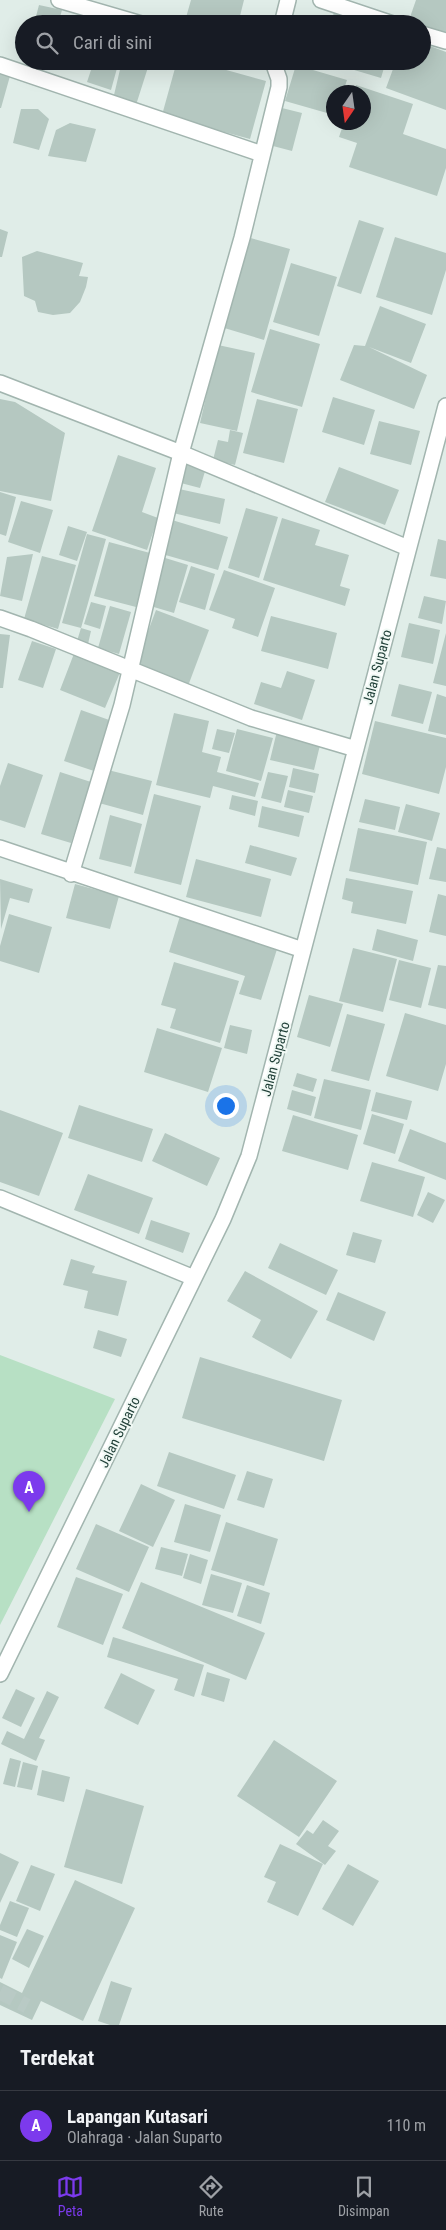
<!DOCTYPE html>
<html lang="id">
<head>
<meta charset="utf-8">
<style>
  body { margin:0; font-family:"Roboto Condensed",sans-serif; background:#20242c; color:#f1f3f6 }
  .compass { position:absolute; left:326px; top:85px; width:45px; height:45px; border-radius:50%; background:#171b24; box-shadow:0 5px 20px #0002; rotate:193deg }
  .you { position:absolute; left:225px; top:1105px; width:18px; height:18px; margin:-12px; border:4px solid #fff; border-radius:50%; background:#1a73e8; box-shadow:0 0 0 8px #1a73e833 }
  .badge { display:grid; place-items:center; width:32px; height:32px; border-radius:50%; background:#7c3aed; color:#fff; font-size:16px; font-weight:700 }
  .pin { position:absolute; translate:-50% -41px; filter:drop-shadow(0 1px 2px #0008) }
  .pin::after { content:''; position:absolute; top:26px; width:18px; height:15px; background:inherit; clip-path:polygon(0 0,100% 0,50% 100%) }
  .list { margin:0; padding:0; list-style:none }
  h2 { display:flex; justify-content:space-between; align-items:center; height:65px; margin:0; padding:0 20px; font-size:21px }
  h2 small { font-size:16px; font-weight:400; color:#9ea1a6 }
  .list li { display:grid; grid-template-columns:32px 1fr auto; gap:15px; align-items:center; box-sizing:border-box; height:70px; padding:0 20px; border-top:1px solid #363941 }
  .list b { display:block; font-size:19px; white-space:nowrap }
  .list p { margin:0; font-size:16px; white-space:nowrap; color:#9ea1a6 }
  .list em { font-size:16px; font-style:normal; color:#9ea1a6 }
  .icon { flex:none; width:28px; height:28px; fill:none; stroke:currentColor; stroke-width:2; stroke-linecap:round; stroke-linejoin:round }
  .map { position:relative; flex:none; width:446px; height:2025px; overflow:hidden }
  .search { position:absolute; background:#171b24; box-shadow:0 5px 20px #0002; left:15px; right:15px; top:15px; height:55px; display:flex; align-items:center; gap:12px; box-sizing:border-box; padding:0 18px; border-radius:28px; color:#9ea1a6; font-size:19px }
  .sheet { height:135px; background:#171b24 }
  nav { display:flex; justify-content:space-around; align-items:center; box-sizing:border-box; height:70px; border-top:1px solid #363941; background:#171b24; font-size:14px; color:#9ea1a6 }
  nav a { display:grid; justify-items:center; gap:2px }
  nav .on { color:#7c3aed }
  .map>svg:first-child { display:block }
  .green { fill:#b7e0c4 }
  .building { fill:#b5c8c1 }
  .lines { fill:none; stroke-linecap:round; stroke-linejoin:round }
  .minor-tunnel { stroke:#b9cac5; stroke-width:15; stroke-dasharray:15 8; stroke-linecap:butt }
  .minor-casing { stroke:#a2b5af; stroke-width:18 }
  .minor { stroke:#fff; stroke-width:15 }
  .labels { text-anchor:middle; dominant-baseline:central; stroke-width:4; stroke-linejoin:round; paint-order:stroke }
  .street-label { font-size:14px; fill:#1f3f37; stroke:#f1f9f5 }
</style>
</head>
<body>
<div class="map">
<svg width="446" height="2025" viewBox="0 0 446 2025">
  <rect width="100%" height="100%" fill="#e0ede8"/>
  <!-- green -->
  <path class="green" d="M 0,1355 L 115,1399 L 0,1625 Z"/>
  <!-- building -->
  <path class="building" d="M 191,0 L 244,0 L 238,24 L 197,24 L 185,21 Z
    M 416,0 L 446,0 L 446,36 L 422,28 L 422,24 L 408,23 Z
    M 39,5 L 62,10 L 58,24 L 34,24 Z
    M 334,12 L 373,24 L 331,24 Z
    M 64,16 L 96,22 L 96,24 L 63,24 Z
    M 422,43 L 446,52 L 446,110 L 386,88 L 396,61 L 422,61 Z
    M 27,61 L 50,61 L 48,67 Z
    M 94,61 L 119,61 L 111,90 L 87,82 Z
    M 122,61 L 150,61 L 136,105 L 114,95 Z
    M 177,61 L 194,61 L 266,81 L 250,139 L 162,115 Z
    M 324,61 L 386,61 L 381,78 Z
    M 296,65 L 347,80 L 343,92 L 334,92 L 334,115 L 285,101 Z
    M 0,72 L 10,76 L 1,108 L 0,108 Z
    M 356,85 L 413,104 L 403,134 L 446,149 L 446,168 L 437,196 L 349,167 L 357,143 L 339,137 L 344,122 L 364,122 L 364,92 L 354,92 Z
    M 282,108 L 302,113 L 292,151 L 273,146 Z
    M 21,109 L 38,109 L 49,119 L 39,150 L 13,143 Z
    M 70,123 L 96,129 L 86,162 L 48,156 L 56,130 Z
    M 359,220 L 384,228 L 361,294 L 337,286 Z
    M 0,229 L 8,232 L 2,257 L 0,257 Z
    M 247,237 L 290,249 L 264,340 L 221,327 Z
    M 395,237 L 446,253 L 446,270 L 432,315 L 376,297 Z
    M 37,251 L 83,263 L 79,276 L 88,277 L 86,287 L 80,302 L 70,313 L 53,315 L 38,312 L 35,301 L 24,296 L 22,257 Z
    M 291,263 L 337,277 L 319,336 L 273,322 Z
    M 380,306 L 426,324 L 411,363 L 369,347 L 427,375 L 414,409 L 340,380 L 354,345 L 365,346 Z
    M 270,329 L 320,344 L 302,407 L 251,392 Z
    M 218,345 L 255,353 L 237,431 L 200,423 Z
    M 333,397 L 375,410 L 364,445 L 322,432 Z
    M 0,399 L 15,402 L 65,433 L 51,501 L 0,491 Z
    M 257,399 L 298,409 L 284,463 L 243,453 Z
    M 379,421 L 420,431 L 411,465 L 370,454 Z
    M 230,430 L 243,433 L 235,465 L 213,460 L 218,440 L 228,442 Z
    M 118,455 L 156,468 L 142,512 L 158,518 L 147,550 L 92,531 Z
    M 182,462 L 206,468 L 200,488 L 177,482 Z
    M 339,467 L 399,490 L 385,525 L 325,502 Z
    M 179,489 L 225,499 L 220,524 L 173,513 Z
    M 0,492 L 16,497 L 6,536 L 0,534 Z
    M 21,501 L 53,510 L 40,553 L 8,542 Z
    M 246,508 L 278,517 L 259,578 L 228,568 Z
    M 282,518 L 320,530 L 315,545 L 349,555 L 340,586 L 350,589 L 345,606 L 263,580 Z
    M 172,520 L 228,537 L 218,570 L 162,554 Z
    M 68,526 L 87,532 L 77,561 L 59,555 Z
    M 87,534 L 106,539 L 81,628 L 62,623 Z
    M 438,539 L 446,541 L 446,579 L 430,576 Z
    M 109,542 L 150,553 L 136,607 L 94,596 Z
    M 33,554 L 22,601 L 0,596 L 7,557 Z
    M 42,556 L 76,565 L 58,629 L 24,619 Z
    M 162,557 L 188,565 L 174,613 L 147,605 Z
    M 191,566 L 215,574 L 205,610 L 179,602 Z
    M 224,570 L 275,588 L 258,637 L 232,628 L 235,619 L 209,610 Z
    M 424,596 L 446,601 L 442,624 L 418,618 Z
    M 91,602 L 106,606 L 100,629 L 84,624 Z
    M 110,606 L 131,612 L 119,654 L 98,648 Z
    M 156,610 L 209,630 L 188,686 L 135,666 Z
    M 271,616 L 337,633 L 328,669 L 261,651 Z
    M 409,623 L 440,630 L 433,664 L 401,657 Z
    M 81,628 L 91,631 L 88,644 L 77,641 Z
    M 446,633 L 446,686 L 433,683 Z
    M 0,634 L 10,635 L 3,688 L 0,688 Z
    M 32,641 L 56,649 L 43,688 L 18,680 Z
    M 75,651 L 121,670 L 105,708 L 60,690 Z
    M 287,671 L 315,680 L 302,720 L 254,704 L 261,682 L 281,688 Z
    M 399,684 L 432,692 L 423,724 L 391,716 Z
    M 437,694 L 446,697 L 446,735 L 428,731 Z
    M 81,710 L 112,721 L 94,771 L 64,761 Z
    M 174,713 L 209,721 L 202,752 L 221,757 L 217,772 L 259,783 L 255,797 L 213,786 L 210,798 L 156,785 Z
    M 375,721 L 446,738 L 446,767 L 439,794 L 362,774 Z
    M 217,729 L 235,733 L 229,753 L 212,749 Z
    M 237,729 L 273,738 L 261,781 L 226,771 Z
    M 277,731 L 321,741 L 314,770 L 270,760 Z
    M 8,763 L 43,775 L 25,828 L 0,820 L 0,786 Z
    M 293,768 L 319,774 L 315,793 L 289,787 Z
    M 108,770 L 152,781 L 143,815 L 99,803 Z
    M 60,772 L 91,782 L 71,843 L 41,834 Z
    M 268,772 L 288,776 L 281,803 L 261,798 Z
    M 288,790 L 313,796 L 309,813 L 284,807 Z
    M 154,794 L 201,806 L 181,885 L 134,873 Z
    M 232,795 L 258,801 L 255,816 L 229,809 Z
    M 365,799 L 400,807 L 395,830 L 359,822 Z
    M 406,804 L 440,813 L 432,841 L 398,832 Z
    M 262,806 L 304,816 L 299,837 L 258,827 Z
    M 110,815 L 142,824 L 131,867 L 99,859 Z
    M 358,828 L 427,842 L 418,885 L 349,871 Z
    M 250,845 L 297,858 L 291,876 L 245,863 Z
    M 437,847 L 446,849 L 446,882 L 429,879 Z
    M 196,859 L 271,879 L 261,917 L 186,897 Z
    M 346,878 L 413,891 L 406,924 L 351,913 L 353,902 L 342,899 Z
    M 0,879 L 33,889 L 29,903 L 10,898 L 1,929 Z
    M 75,884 L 119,896 L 110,929 L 66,918 Z
    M 438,894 L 446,896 L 446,936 L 429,932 Z
    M 9,914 L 52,927 L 39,973 L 0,961 L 0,946 Z
    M 180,916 L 278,946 L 261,1000 L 239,994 L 245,976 L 169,952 Z
    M 377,929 L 418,940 L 413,961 L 372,950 Z
    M 353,948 L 397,959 L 383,1012 L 339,1001 Z
    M 399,960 L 431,968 L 421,1008 L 389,1000 Z
    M 174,962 L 239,981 L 220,1043 L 170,1028 L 176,1009 L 161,1005 Z
    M 438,965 L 446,966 L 446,1009 L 428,1005 Z
    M 309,995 L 343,1004 L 330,1047 L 297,1037 Z
    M 405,1013 L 446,1025 L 446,1064 L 438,1091 L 386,1076 Z
    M 347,1014 L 385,1024 L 369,1081 L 331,1071 Z
    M 230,1025 L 252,1030 L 247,1054 L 224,1048 Z
    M 157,1028 L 222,1048 L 208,1092 L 144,1072 Z
    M 297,1073 L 317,1079 L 313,1092 L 293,1086 Z
    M 324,1079 L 371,1090 L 361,1130 L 314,1118 Z
    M 292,1090 L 316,1097 L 311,1116 L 287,1109 Z
    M 376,1092 L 412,1101 L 407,1120 L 371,1111 Z
    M 79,1105 L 153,1129 L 142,1162 L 68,1138 Z
    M 0,1110 L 63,1133 L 39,1196 L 0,1182 Z
    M 372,1114 L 404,1124 L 395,1154 L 363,1144 Z
    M 293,1115 L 358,1135 L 348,1170 L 282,1151 Z
    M 410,1129 L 446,1143 L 446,1180 L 398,1161 Z
    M 165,1133 L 220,1158 L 207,1186 L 152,1161 Z
    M 372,1162 L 425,1177 L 413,1217 L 360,1201 Z
    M 88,1174 L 153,1198 L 139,1234 L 74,1210 Z
    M 428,1192 L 445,1200 L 433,1223 L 417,1215 Z
    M 151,1220 L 190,1233 L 183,1253 L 145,1239 Z
    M 353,1232 L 382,1240 L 375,1263 L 346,1255 Z
    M 280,1243 L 338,1270 L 326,1295 L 268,1268 Z
    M 71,1259 L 95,1266 L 92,1273 L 127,1281 L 118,1316 L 84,1308 L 88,1291 L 63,1285 Z
    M 245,1271 L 318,1311 L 291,1359 L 252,1337 L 261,1320 L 227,1301 Z
    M 338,1292 L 386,1312 L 374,1341 L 326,1320 Z
    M 98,1330 L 127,1339 L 121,1357 L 93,1348 Z
    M 200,1357 L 342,1400 L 324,1461 L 182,1418 Z
    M 169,1452 L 236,1475 L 224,1509 L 157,1486 Z
    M 247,1471 L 273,1479 L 264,1508 L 237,1500 Z
    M 141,1484 L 175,1500 L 153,1547 L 119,1531 Z
    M 185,1504 L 221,1515 L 210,1552 L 174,1542 Z
    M 226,1522 L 278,1539 L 264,1586 L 211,1570 Z
    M 96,1524 L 149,1547 L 129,1592 L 76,1569 Z
    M 161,1547 L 188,1554 L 182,1576 L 155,1569 Z
    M 190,1554 L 208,1560 L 201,1584 L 183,1578 Z
    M 211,1574 L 242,1583 L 233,1613 L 202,1605 Z
    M 76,1577 L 123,1594 L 103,1645 L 57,1627 Z
    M 141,1582 L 265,1633 L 246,1680 L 122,1628 Z
    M 247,1585 L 270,1593 L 261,1624 L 237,1616 Z
    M 113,1637 L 204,1665 L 194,1697 L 174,1690 L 178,1679 L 107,1657 Z
    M 207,1672 L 230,1679 L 224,1702 L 201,1695 Z
    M 121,1673 L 155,1690 L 138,1725 L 104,1708 Z
    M 16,1689 L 35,1698 L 21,1727 L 2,1718 Z
    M 47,1691 L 59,1697 L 39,1738 L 45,1740 L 36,1761 L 1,1744 L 7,1731 L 24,1739 Z
    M 274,1740 L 337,1781 L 299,1837 L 237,1796 Z
    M 10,1758 L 21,1761 L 15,1787 L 3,1784 Z
    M 23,1762 L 38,1766 L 32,1790 L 17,1787 Z
    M 42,1770 L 70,1777 L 64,1802 L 37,1795 Z
    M 86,1789 L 144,1806 L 122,1884 L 64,1867 Z
    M 323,1820 L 339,1831 L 328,1846 L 336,1851 L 325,1865 L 296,1844 L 307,1830 L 313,1834 Z
    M 280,1844 L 323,1864 L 298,1916 L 267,1902 L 276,1882 L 264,1877 Z
    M 0,1853 L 19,1862 L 0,1903 Z
    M 348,1864 L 379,1881 L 353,1926 L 322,1909 Z
    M 31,1865 L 55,1874 L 40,1911 L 16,1901 Z
    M 75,1880 L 135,1908 L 83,2021 L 41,2001 L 32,2020 L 0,2005 L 0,1982 L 22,1993 Z
    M 10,1901 L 29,1908 L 17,1937 L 0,1930 L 0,1925 Z
    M 27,1929 L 44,1936 L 29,1968 L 12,1959 Z
    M 0,1935 L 17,1942 L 2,1979 L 0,1978 Z
    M 111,1981 L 132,1988 L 119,2025 L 110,2025 L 98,2021 Z"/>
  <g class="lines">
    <!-- minor-tunnel -->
    <path class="minor-tunnel" d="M 0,1992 L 27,2006"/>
    <!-- minor casing -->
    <g class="minor-casing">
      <path id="minor" d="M 59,0 L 141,24
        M 321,0 L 393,24
        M 282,24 L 288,0
        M 422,34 L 446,41
        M 0,65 L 262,154
        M 0,383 L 181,453 L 408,548
        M 0,618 L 31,629 L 251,718 L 356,749
        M 0,848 L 303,950
        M 71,874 L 122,705 L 181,453 L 242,238 L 279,87 L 279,79 L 273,62
        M 0,1198 L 194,1278
        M 0,1674 L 223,1219 L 249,1156 L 446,406"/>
    </g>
    <!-- minor -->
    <use href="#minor" class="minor"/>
  </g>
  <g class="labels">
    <!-- street labels -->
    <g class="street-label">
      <text transform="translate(377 667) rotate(-75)">Jalan Suparto</text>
      <text transform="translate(275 1059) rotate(-75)">Jalan Suparto</text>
      <text transform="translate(119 1432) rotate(-64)">Jalan Suparto</text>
    </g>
  </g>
</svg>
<svg class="compass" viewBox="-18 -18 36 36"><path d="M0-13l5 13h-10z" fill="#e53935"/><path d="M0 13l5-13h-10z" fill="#9ea1a6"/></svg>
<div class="you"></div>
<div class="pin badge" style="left:29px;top:1512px">A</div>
<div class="search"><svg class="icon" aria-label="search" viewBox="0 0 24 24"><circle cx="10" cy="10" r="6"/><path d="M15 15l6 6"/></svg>Cari di sini</div>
</div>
<section class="sheet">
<h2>Terdekat<small></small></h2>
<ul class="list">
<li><span class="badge">A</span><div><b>Lapangan Kutasari</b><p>Olahraga · Jalan Suparto</p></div><em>110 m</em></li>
</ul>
</section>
<nav>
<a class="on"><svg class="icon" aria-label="map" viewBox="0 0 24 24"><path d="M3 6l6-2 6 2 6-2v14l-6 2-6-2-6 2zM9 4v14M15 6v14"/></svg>Peta</a>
<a><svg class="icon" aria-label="directions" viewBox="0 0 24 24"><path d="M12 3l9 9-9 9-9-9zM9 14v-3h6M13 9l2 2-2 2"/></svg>Rute</a>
<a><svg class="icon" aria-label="saved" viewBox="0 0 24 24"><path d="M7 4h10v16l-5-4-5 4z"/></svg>Disimpan</a>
</nav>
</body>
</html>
